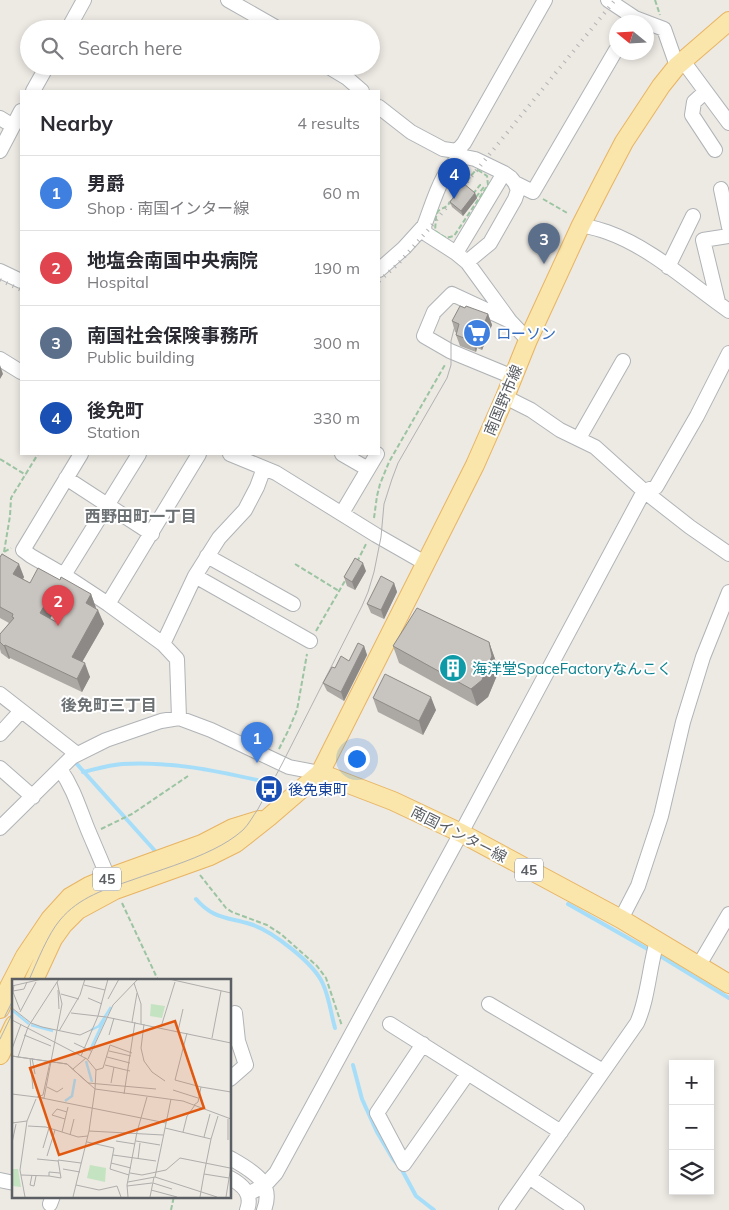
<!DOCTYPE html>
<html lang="en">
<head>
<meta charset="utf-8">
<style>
  body { margin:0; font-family:Mulish,"Noto Sans JP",sans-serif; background:#f2f2f3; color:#2b2b33 }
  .controls { position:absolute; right:15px; bottom:15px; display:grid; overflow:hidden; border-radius:0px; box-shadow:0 2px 8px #0003 }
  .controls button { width:45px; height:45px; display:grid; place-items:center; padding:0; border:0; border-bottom:1px solid #e1e1e2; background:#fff; color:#2b2b33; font:25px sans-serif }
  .compass { position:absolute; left:609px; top:15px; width:45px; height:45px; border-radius:50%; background:#fff; box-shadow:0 2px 8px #0003; rotate:288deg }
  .you { position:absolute; left:356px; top:758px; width:18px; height:18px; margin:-12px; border:4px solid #fff; border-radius:50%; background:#1a73e8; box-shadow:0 0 0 8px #1a73e833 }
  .badge { display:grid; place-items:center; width:32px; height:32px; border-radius:50%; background:#de383c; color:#fff; font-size:16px; font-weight:700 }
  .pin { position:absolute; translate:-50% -41px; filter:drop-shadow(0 1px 2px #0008) }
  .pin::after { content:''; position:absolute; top:26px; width:18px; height:15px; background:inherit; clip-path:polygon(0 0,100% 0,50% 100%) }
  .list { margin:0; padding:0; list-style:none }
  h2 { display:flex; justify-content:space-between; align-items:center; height:65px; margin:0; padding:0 20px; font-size:21px }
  h2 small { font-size:16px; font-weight:400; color:#7c7c81 }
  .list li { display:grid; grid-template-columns:32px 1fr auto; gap:15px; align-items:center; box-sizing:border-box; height:75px; padding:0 20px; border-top:1px solid #e1e1e2 }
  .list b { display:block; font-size:19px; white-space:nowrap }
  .list p { margin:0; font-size:16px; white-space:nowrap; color:#7c7c81 }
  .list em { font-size:16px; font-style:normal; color:#7c7c81 }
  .icon { flex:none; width:28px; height:28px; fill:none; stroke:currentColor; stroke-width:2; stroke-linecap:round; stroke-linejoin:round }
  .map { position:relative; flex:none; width:729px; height:1210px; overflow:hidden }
  .search { position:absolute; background:#fff; box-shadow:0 2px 8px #0003; left:20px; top:20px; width:360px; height:55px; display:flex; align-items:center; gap:12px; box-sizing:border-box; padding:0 18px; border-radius:28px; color:#7c7c81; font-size:19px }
  .panel { position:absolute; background:#fff; box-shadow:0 2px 8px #0003; left:20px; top:90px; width:360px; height:365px; border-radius:0px }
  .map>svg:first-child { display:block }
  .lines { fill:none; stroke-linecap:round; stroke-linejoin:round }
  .stream { stroke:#a6def9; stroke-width:4 }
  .minor-casing { stroke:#b0b4b7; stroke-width:16 }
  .major-casing { stroke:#e8b461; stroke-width:20 }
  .path { stroke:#9bc4a2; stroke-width:2; stroke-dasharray:5 2.5; stroke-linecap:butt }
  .minor { stroke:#fff; stroke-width:14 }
  .major { stroke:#fae5ab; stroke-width:18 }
  .tram { stroke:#b1b2b3; stroke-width:1 }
  .rail { stroke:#b1b2b3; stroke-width:4; stroke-dasharray:1 6; stroke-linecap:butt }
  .path-bridge { stroke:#9bc4a2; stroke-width:2; stroke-dasharray:5 2.5; stroke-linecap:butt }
  .wall { fill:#aca9a4; fill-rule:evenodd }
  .shaded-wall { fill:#8c8986 }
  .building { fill:#c8c4bf; stroke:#8c8986; fill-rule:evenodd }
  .labels { text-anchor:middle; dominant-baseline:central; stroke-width:4; stroke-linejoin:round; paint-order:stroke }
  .shield { fill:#fff; stroke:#8c8f92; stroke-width:1 }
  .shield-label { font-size:14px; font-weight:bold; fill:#5b5f63 }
  .shop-label { font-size:15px; fill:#366cbe; stroke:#fff; text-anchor:start }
  .street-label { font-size:15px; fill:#5b5f63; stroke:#fff }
  .culture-label { font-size:15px; fill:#0d838f; stroke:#fff; text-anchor:start }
  .transit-label { font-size:15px; fill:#164399; stroke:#fff; text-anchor:start }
  .neighbourhood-label { font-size:16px; font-weight:bold; fill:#6c7174; stroke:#fff }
  .inset-river { fill:none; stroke:#a6def9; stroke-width:2.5 }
  .inset-road { fill:none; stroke:#afaeac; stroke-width:1 }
  .view { fill:#e15910; fill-opacity:0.15; stroke:#e15910; stroke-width:2.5 }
  .inset-edge { fill:none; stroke:#5b5f63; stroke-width:2.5 }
</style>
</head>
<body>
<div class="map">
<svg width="729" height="1210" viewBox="0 0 729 1210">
  <rect width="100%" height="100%" fill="#ede9e3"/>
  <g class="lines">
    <!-- stream -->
    <path class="stream" d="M 75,762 L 156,852
      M 83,772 C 96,769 109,765 122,764 C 168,761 213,770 257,780
      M 196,899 C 213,919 227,917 250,924 C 271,930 314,963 323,984 C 329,997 331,1014 335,1028
      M 568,904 L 651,951
      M 657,954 L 729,998
      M 353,1065 L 362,1099 L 377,1132 L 393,1159 L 402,1170 L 416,1196 L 434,1210"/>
    <!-- minor casing -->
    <g class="minor-casing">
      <path id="minor" d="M 228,0 L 279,29
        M 608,0 L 635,18 L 664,29 L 677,66
        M 68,29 L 84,0
        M 683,61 L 729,123
        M 327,66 L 347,78 L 362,91
        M 33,91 L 47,66
        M 705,92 L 694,102 L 692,115 L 715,150
        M 379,107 L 411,132 L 443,149 L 457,151 L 464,143 L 545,0
        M 0,118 L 13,126
        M 0,151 L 21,111
        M 465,157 L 475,159 L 504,173 L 511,178 L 515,183 L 518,190 L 515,199 L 490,243 L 467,262 L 456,253 L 428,235 L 425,233 L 424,226 C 432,207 443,161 465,157 Z
        M 515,183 L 533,192 L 616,50
        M 721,189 L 729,227
        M 581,225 C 590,227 599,229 607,232 C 652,248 690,284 729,311
        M 456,253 L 504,173
        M 467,262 L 510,321 L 528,340
        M 668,267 L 693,216
        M 379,270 L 404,248 L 424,226
        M 0,271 L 21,281
        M 718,302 L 703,240 L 729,236
        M 510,321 L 452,294 L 434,312 L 424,336 L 450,351 L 513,377
        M 0,359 L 21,372
        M 505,397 L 531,410 L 560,430 L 595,447 L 644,491 L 690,527 L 729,554
        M 579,438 L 623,361
        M 81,454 L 23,550 L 31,556 L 64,575 L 108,604 L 163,644 L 177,659 L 179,718
        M 230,454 L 276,473 L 376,535 L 425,563
        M 342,454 L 368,469
        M 66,478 L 152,534
        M 342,513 L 377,454
        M 207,556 L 293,604
        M 64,575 L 139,454
        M 195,576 L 310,641
        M 108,604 L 199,454
        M 163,644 L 195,576 L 219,538 L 245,510 L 257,487 L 264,468
        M 0,694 L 77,754
        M 0,734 L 21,711
        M 0,768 L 33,797
        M 60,769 C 74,789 79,808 88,830 C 96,849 104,867 111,885
        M 0,828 L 72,757 L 106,740 L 161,721 L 179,718 L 211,730 L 289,767 L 320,773
        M 621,919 L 638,886 L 661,816 L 683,722 L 703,657 L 729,592
        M 699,965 L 729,914
        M 489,1004 L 603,1071
        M 390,1024 L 561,1132
        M 423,1044 L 377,1113 L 404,1164 L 468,1073
        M 230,1079 L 246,1065 L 238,1041 L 235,1013
        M 230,1158 C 251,1170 275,1182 264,1210
        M 529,1177 L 577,1210
        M 230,1178 C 243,1185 253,1194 247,1210
        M 0,1180 L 14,1183
        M 248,1194 L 265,1185 L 276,1173 L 461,833 L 644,491 L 656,487 L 697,416 L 729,353
        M 50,1204 L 53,1196
        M 506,1210 L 637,1023 C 648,999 649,968 657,941"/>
    </g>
    <!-- major casing -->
    <g class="major-casing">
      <path id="major" d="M 320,773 L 393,801 L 461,833 L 621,919 L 729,984
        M 34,980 L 53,939 L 63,925 L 78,910 L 115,890 L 210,856 L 236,843 L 269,817 L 320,773 L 475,465 L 505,397 L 528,340 L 581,225 L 602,184 L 624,142 L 661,86 L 677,66 L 729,21
        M 0,1009 L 9,987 L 25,956 L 50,919 L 70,897 L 89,886 L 108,878 L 202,844 L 233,828 L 259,820
        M 0,1055 L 14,1025"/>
    </g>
    <!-- path -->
    <path class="path" d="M 655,0 L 660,15
      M 478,170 L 487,176 L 488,185 L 454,236 L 446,238 L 435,231 L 436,217 L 438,211 L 447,206 L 475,171 Z
      M 473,194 L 480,185 L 481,185
      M 543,199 L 569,214
      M 0,459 L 26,475
      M 374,518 L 377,496 L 380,484 L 389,462 L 446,363
      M 4,552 L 10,516 L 11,498 L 38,454
      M 0,558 L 4,552 L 11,548
      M 357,562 L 366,544
      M 295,564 L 339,591
      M 316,631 L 346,579
      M 279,749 L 289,729 L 297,710 L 307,654
      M 101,829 L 132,814 L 188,776
      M 200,875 L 226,908 L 232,912 L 267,925 L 281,934 L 317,966 L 326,978 L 342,1026
      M 122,903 L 158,980
      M 171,1210 L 174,1196"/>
    <!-- minor -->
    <use href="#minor" class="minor"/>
    <!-- major -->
    <use href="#major" class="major"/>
    <!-- tram -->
    <path class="tram" d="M 29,980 C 37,962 48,934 60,920 C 79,897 106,889 132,880 C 160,870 188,862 214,849 C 224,844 234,838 243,830 C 249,824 253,816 258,809 L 282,764 L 362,606 L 368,592 L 374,572 L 381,537 L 384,504 L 392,479 L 398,463 L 447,378 L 451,365 L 451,341 L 454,329 L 461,316
      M 5,1016 L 14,998
      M 0,1039 L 14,1010"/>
    <!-- rail -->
    <path class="rail" d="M 0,280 L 21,290
      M 379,281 L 398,264 L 428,230 L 615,0"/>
    <!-- path-bridge -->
    <path class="path-bridge" d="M 476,197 L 484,187"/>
  </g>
  <!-- wall -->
  <path class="wall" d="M 457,190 L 475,193 L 477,198 L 463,216 L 452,207 L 450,202 L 458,192 Z
    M 465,308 L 488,314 L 492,325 L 482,350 L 477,348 L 476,352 L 460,346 L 456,335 L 457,333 L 455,332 L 452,321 Z
    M 0,557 L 24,577 L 23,579 L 30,583 L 60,580 L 91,594 L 96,608 L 104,624 L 82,662 L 90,677 L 82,692 L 10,658 L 9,659 L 1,653 L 0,649 L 0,634 L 9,623 L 0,618 ZM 55,610 L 63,615 L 58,623 L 50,619 Z
    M 366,571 L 355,590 L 347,586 L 344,577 Z
    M 394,583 L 397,592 L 384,619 L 371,613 L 367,604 Z
    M 489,642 L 495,659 L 498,673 L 488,697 L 477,706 L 399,663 L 393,646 Z
    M 364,646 L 367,655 L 344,701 L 327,691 L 323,683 L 335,668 L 349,661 Z
    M 373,698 L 436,710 L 423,735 L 378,712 Z"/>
  <!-- shaded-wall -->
  <path class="shaded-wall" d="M 475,193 L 477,198 L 463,216 L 461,211 Z
    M 488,314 L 492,325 L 482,350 L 478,339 Z
    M 473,337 L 477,348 L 476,352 L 472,341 Z
    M 0,365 L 3,374 L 0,379 Z
    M 363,563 L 366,571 L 355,590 L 352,582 Z
    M 19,564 L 24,577 L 18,588 L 13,574 Z
    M 394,583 L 397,592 L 384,619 L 381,610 Z
    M 91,594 L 96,608 L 86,603 Z
    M 50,596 L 55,610 L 45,627 L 40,613 Z
    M 98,610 L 104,624 L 77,671 L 72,657 Z
    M 489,642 L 495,659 L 498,673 L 488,697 L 477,706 L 471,689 Z
    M 5,645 L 10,658 L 9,659 L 4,646 Z
    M 364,646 L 367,655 L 344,701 L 341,692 Z
    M 85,663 L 90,677 L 82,692 L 77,679 Z
    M 431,697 L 436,710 L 423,735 L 419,721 Z"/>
  <!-- building -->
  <path class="building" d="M 463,183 L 475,193 L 461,211 L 450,202 L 458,191 L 457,190 Z
    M 460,306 L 465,308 L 466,306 L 488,314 L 478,339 L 473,337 L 472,341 L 456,335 L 459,324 L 452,321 Z
    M 2,554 L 19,564 L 13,574 L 30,583 L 38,568 L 60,580 L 61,577 L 91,594 L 86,603 L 98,610 L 72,657 L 85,663 L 77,679 L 5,645 L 4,646 L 0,642 L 0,634 L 14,618 L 12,617 L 13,614 L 0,607 L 0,557 ZM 50,596 L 68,607 L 58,623 L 40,613 Z
    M 355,558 L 363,563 L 352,582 L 344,577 Z
    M 381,576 L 394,583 L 381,610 L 367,604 Z
    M 417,608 L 489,642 L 492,656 L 482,680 L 471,689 L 393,646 Z
    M 358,643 L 364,646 L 341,692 L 323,683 L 332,667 L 335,668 L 341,656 L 349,661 Z
    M 385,674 L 431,697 L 419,721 L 373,698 Z"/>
  <!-- icons -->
  <defs>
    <g id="supermarket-disc" transform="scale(1.4375)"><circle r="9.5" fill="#3f7fe0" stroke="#fff"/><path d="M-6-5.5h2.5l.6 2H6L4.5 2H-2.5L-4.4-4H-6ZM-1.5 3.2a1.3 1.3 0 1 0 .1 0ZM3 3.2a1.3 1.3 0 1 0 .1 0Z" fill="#fff"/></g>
    <g id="building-disc" transform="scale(1.4375)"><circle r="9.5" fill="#0f9aa8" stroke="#fff"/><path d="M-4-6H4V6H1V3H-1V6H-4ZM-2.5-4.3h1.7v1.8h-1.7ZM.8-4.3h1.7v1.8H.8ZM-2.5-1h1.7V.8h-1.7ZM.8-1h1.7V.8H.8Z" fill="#fff"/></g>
    <g id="bus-disc" transform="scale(1.4375)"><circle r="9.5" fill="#1a4fb4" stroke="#fff"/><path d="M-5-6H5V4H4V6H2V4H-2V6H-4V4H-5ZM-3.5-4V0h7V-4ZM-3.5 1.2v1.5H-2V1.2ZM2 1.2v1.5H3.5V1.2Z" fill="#fff"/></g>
  </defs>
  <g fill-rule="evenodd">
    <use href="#supermarket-disc" x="477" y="333"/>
    <use href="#building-disc" x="453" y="668"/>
    <use href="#bus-disc" x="269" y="789"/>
  </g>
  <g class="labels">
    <!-- shield labels -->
    <g class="shield">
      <rect x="515" y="858.5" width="28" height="23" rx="4"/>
      <rect x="93" y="867.5" width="28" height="23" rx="4"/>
    </g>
    <g class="shield-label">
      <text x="529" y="870">45</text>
      <text x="107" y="879">45</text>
    </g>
    <!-- shop labels -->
    <g class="shop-label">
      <text x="496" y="333">ローソン</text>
    </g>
    <!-- street labels -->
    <g class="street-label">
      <text transform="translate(503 400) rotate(-67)">南国野市線</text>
      <text transform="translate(459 834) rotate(27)">南国インター線</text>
    </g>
    <!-- culture labels -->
    <g class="culture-label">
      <text x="472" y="668">海洋堂SpaceFactoryなんこく</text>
    </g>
    <!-- transit labels -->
    <g class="transit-label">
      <text x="288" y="789">後免東町</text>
    </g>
    <!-- neighbourhood labels -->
    <g class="neighbourhood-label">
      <text x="141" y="516">西野田町一丁目</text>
      <text x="109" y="705">後免町三丁目</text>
    </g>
  </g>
  <!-- overview -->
  <g transform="translate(12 979)">
    <rect width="219" height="219" fill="#ede9e3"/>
    <path d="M 139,25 L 153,27 L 150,39 L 138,37 ZM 78,186 L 94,189 L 93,203 L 75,199 ZM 0,190 L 6,190 L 9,208 L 0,207 Z" fill="#c4e3c1"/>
    <path class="inset-river" d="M 0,31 L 17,45M 19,46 L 41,52M 79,51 L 87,47 L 99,28M 79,69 L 93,39M 74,82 L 80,103M 53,122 L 60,117 L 63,100"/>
    <path class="inset-road" d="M 157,0 L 219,14M 122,4 L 129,25 L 129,45M 2,6 L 1,13 L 8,31M 72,6 L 93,11M 0,7 L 30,0M 46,11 L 47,30M 1,12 L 12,10 L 15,3M 49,15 L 67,20M 76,19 L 90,25M 96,20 L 107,0M 0,29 L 19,44 L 30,48 L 68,56 L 81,50M 8,33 L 24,3M 59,34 L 94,38 L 219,64M 0,41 L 75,80 L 84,91 L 83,110M 120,43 L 125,14M 132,45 L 129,69 L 132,82 L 140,93 L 153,102M 149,48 L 163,3M 47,52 L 68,16 L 73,0M 166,52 L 171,30M 175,54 L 163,101 L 189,108 L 186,123 L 182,126M 12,56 L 39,67M 97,56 L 102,39M 200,59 L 209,12M 62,64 L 79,72M 0,70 L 9,45M 97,72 L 119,77M 0,77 L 6,78 L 16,48 L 47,0M 0,77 L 55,85 L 76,104 L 144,110M 69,77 L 86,37 L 96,0M 6,78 L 55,85 L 83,110 L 171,122 L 219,140M 95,78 L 118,84M 18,79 L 21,110M 20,79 L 23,95M 76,80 L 101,26 L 126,0M 93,86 L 118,92M 61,90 L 74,79M 84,91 L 91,89 L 98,66 L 120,74M 99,104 L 102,88M 35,108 L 45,113 L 51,109M 189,108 L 219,113M 161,111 L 186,119M 0,115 L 32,119 L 50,25 L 45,3M 112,115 L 123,43M 25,118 L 31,116 L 38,83M 30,119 L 154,144M 53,140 L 40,136 L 45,130 L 55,133M 216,140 L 216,161M 0,144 L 15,142 L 24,120M 16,147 L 34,148 L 66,158 L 76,157M 153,149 L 199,160 L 206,137M 77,152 L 151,156M 50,153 L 56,128M 171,153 L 175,137 L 183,126M 58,156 L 62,140M 192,158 L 198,135M 104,162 L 123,165M 124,162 L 148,166M 75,163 L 102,169 L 98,190 L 117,196M 0,164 L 4,145M 31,169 L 37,149M 101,176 L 144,182M 35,177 L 43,151M 25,180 L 46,182M 126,180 L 128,164M 99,184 L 119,189M 51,190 L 68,193M 48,194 L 37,193 L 37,197 L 49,199 L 46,181 L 69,184M 118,194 L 130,196 L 154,191 L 168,179 L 218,189M 192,195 L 199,160M 9,196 L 37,197M 20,196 L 18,206 L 22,207 L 24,197M 143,198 L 159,120M 116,203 L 143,198 L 205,218M 141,204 L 160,210M 64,206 L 87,211 L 105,207 L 109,218M 115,207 L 140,204M 139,211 L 165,218M 13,218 L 8,191 L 15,142M 61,218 L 77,152 L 83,110M 116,218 L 115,206 L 125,153 L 135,118M 138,218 L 142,198M 188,218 L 192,195 L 217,199M 214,218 L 219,187"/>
    <path class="view" d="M 163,42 L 192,129 L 47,176 L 18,89 Z"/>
    <rect width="219" height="219" class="inset-edge"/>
  </g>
</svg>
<div class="controls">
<button>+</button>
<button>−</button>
<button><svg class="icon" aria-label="layers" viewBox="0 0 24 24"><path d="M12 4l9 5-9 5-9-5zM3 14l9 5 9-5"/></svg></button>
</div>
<svg class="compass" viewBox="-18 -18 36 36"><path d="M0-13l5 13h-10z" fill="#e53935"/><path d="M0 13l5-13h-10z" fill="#7c7c81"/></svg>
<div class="you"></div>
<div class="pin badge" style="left:257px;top:763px;background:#3f7fe0">1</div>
<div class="pin badge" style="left:58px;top:626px;background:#e0444e">2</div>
<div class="pin badge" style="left:544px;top:264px;background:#5c6f8a">3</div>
<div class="pin badge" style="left:454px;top:199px;background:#1a4fb4">4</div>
<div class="search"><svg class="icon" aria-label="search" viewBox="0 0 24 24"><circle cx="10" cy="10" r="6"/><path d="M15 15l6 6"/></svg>Search here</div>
<section class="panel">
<h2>Nearby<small>4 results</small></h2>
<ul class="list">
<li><span class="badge" style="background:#3f7fe0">1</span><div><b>男爵</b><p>Shop · 南国インター線</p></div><em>60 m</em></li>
<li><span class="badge" style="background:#e0444e">2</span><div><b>地塩会南国中央病院</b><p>Hospital</p></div><em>190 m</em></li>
<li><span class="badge" style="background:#5c6f8a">3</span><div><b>南国社会保険事務所</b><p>Public building</p></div><em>300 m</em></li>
<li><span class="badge" style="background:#1a4fb4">4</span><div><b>後免町</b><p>Station</p></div><em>330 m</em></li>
</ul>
</section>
</div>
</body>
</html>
